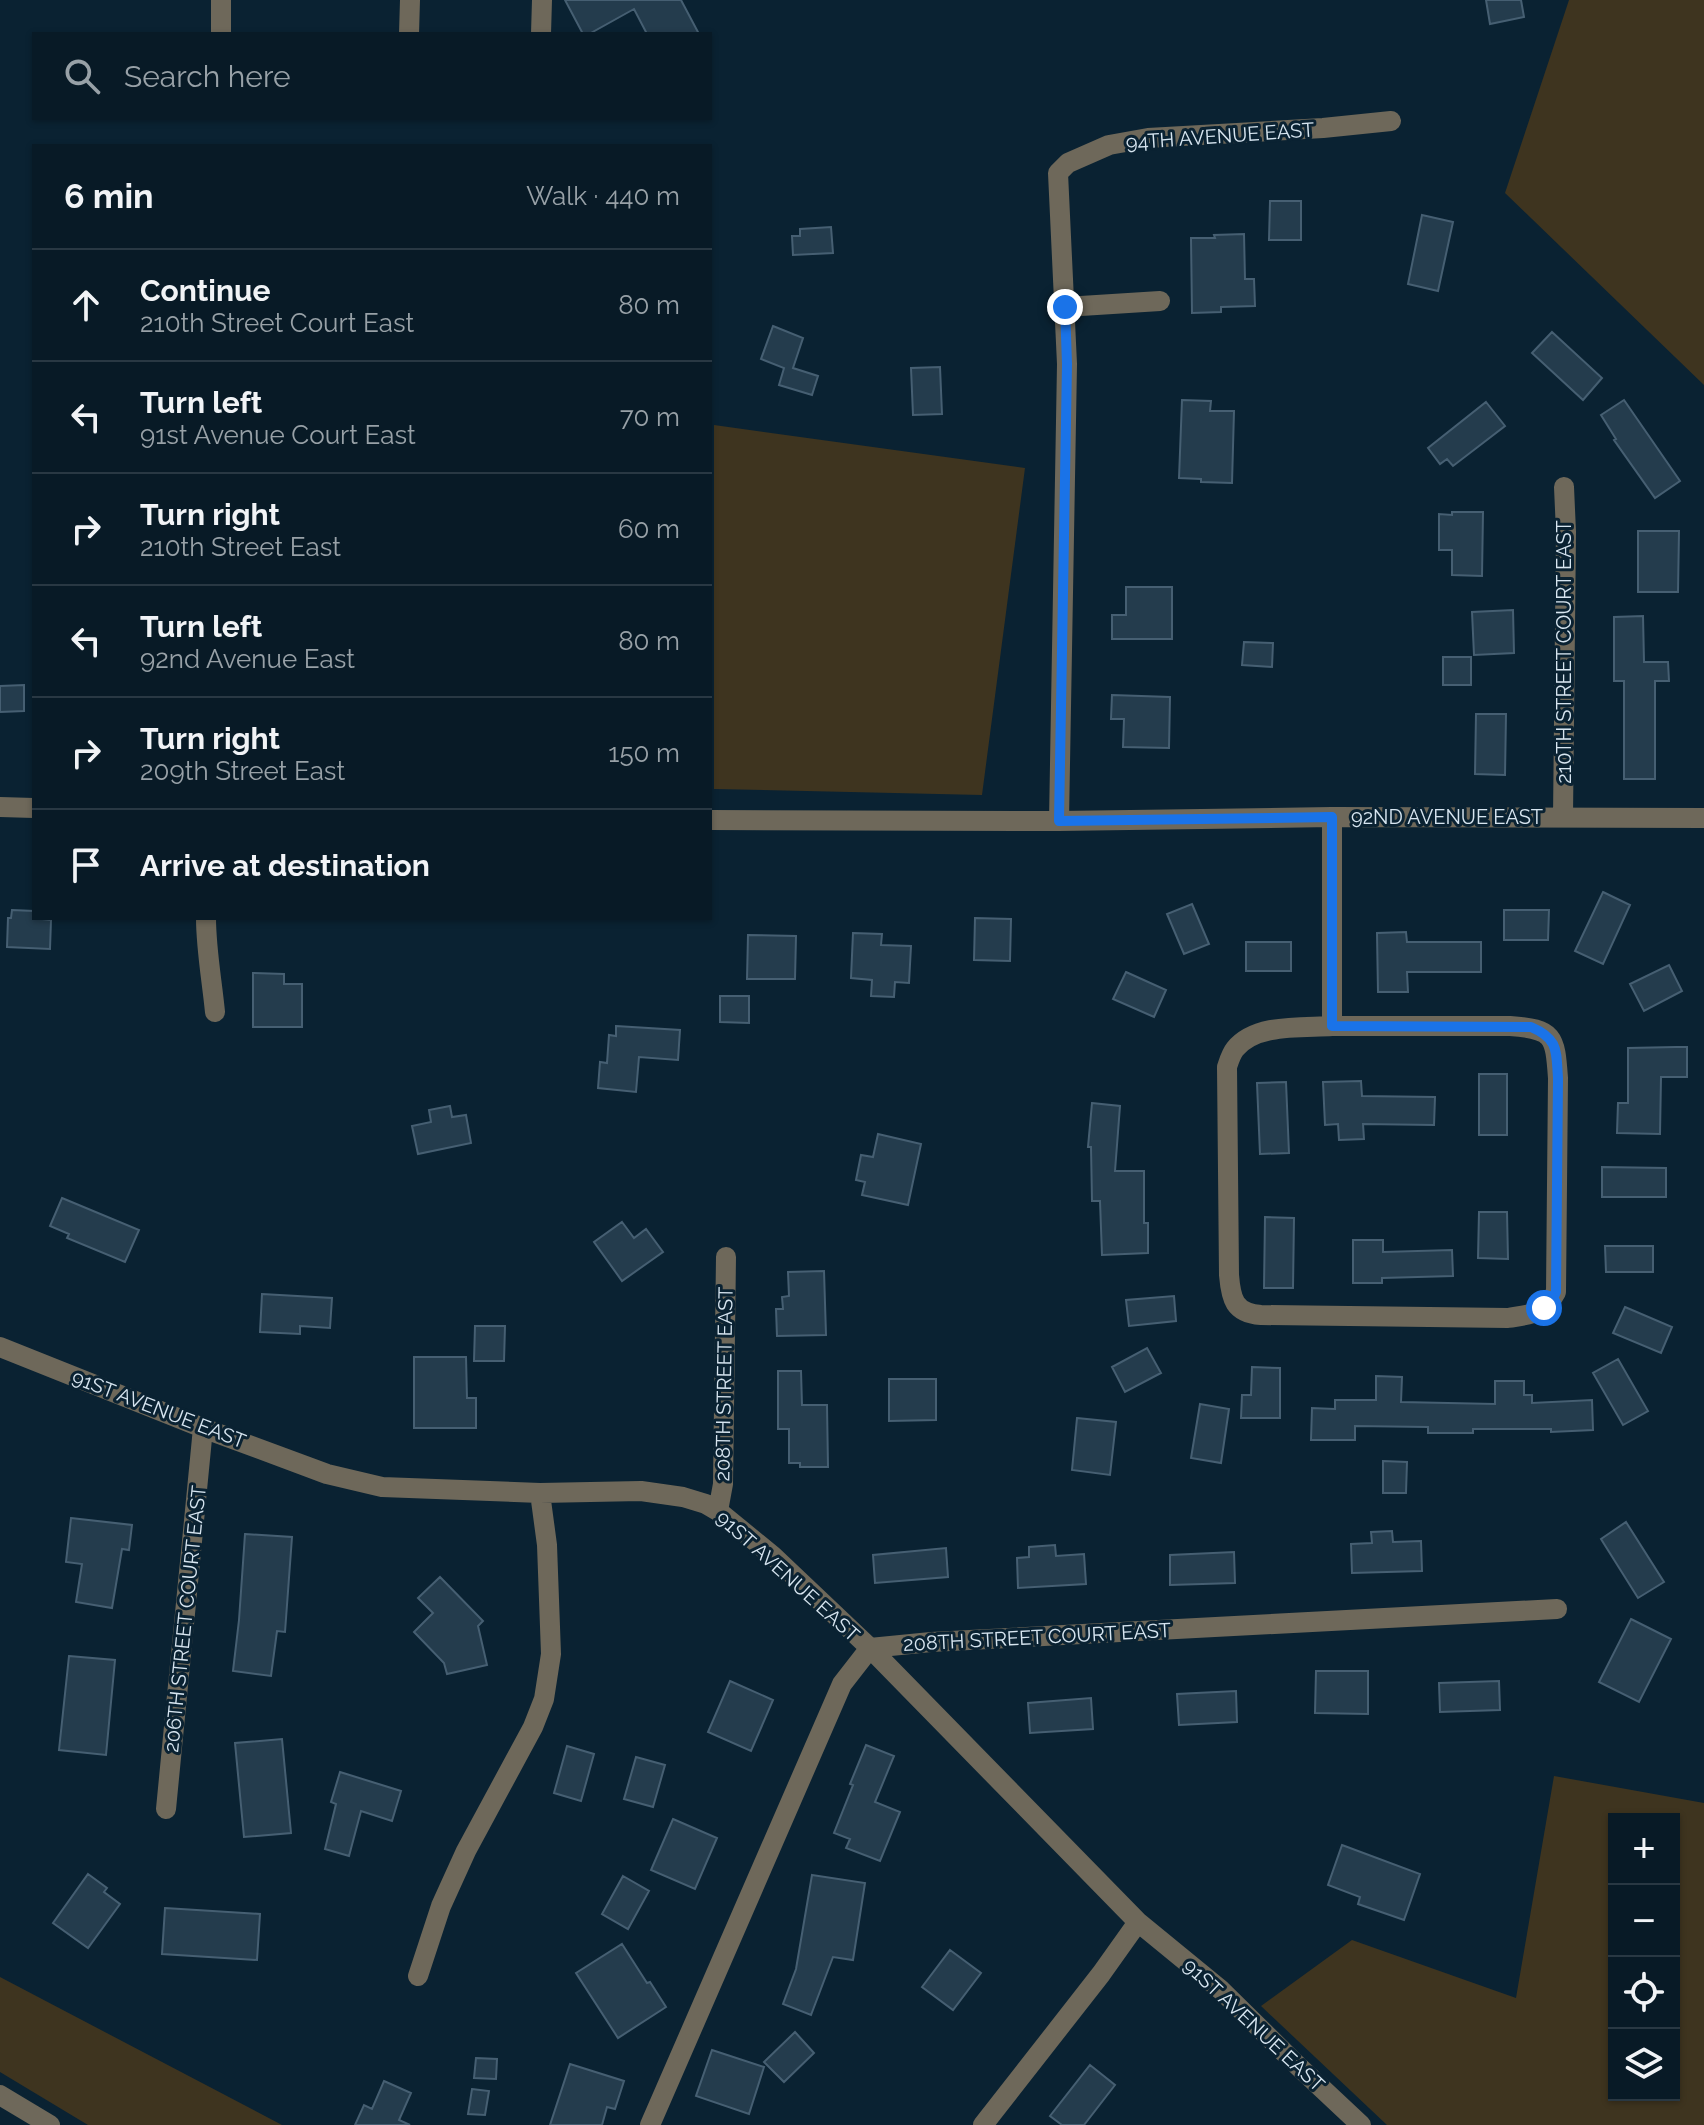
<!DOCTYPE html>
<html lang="en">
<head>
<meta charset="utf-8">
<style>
  body { margin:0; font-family:Raleway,sans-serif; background:#162732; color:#f1f3f6 }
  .controls { position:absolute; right:24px; bottom:24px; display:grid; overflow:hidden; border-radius:0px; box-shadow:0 2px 6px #0004 }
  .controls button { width:72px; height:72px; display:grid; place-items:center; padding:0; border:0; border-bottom:2px solid #293843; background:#081a26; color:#f1f3f6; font:40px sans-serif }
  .stop { position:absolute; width:24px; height:24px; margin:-18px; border:6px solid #1a73e8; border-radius:50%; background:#fff }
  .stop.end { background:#1a73e8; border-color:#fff; box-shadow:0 2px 8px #0008 }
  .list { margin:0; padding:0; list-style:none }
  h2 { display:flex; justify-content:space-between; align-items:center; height:104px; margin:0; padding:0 32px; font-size:34px }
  h2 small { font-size:26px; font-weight:400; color:#98a1a7 }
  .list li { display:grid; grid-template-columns:52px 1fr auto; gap:24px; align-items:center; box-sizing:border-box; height:112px; padding:0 32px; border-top:2px solid #293843 }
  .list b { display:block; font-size:30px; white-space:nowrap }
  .list p { margin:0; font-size:26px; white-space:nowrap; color:#98a1a7 }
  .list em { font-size:26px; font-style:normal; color:#98a1a7 }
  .icon { flex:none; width:44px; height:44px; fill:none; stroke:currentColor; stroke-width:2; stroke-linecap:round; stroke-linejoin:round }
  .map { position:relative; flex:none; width:1704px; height:2125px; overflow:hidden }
  .search { position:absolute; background:#081a26; box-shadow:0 2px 6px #0004; left:32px; top:32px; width:680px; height:88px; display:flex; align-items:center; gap:20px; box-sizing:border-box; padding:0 28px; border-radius:0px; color:#98a1a7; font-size:30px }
  .panel { position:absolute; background:#081a26; box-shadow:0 2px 6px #0004; left:32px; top:144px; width:680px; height:776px; border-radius:0px }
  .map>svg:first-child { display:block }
  .green { fill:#3e341f; fill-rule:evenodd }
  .building { fill:#243c4d; stroke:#465f72; stroke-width:2 }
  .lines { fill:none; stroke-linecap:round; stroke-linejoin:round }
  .minor { stroke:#6e685a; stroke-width:20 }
  .route { stroke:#1a73e8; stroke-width:10 }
  .labels { text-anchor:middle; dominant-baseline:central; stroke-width:6; stroke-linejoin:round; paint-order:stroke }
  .street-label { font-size:20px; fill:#d7e5f0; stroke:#0a2232 }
</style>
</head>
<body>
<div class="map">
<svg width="1704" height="2125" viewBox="0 0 1704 2125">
  <rect width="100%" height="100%" fill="#0a2232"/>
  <!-- green -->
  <path class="green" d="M 1569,0 L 1704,0 L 1704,385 L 1505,193 Z
    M 714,425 L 1025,468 L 982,795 L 714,789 Z
    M 1554,1776 L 1704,1803 L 1704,2125 L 1387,2125 L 1261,2006 L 1352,1940 L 1516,1998 ZM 1674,1819 L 1674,2095 L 1614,2095 L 1614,1819 Z
    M 0,1977 L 282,2125 L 88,2125 L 0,2072 Z"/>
  <!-- building -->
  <path class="building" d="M 565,0 L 681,0 L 699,34 L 647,34 L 634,9 L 589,34 L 583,34 Z
    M 1486,0 L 1521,0 L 1524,17 L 1490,24 Z
    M 1270,201 L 1301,201 L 1301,240 L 1269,240 Z
    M 1422,215 L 1453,222 L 1438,291 L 1408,284 Z
    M 831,227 L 833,253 L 793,255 L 792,236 L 800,236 L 800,229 Z
    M 1244,234 L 1245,279 L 1254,279 L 1255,306 L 1221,307 L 1221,312 L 1192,313 L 1191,238 L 1215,238 L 1214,235 Z
    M 773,326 L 803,338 L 793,368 L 818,376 L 812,395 L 779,385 L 784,368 L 761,359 Z
    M 1552,332 L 1602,378 L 1583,400 L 1532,353 Z
    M 940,367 L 942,414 L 913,415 L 911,368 Z
    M 1182,400 L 1211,401 L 1210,411 L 1234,411 L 1232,483 L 1201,482 L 1201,479 L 1179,478 Z
    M 1624,400 L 1680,481 L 1655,498 L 1614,440 L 1616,439 L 1601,415 Z
    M 1486,402 L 1505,426 L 1453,466 L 1447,459 L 1440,464 L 1428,448 Z
    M 1452,512 L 1483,512 L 1482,576 L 1452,575 L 1452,550 L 1439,550 L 1439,514 L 1452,515 Z
    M 1638,531 L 1679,531 L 1678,592 L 1638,592 Z
    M 1126,587 L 1172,587 L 1172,639 L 1112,639 L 1112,615 L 1126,615 Z
    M 1513,610 L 1514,653 L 1474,655 L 1472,612 Z
    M 1643,616 L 1644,662 L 1668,662 L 1669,681 L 1655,681 L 1655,779 L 1624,779 L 1624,681 L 1614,681 L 1614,617 Z
    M 1244,642 L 1273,643 L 1272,667 L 1242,665 Z
    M 1443,657 L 1471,657 L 1471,685 L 1443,685 Z
    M 24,685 L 24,711 L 0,712 L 0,686 Z
    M 1112,695 L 1170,697 L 1169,748 L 1123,747 L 1124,719 L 1111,719 Z
    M 1476,714 L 1506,714 L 1505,775 L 1475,774 Z
    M 1603,892 L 1630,905 L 1603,964 L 1575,951 Z
    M 1192,904 L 1209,944 L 1184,954 L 1167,914 Z
    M 12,910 L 34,911 L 34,918 L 51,920 L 50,949 L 7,947 L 8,918 L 11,918 Z
    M 1504,910 L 1549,910 L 1548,940 L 1504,940 Z
    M 975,918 L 1011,919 L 1010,961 L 974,960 Z
    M 1406,932 L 1407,942 L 1481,942 L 1481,972 L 1407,972 L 1408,992 L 1378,992 L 1377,933 Z
    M 853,933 L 882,934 L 881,945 L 911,946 L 909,983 L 895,982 L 894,997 L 871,996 L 872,980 L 851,978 Z
    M 748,935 L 796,936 L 795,979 L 747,979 Z
    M 1246,942 L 1291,942 L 1291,971 L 1246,971 Z
    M 1669,965 L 1682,991 L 1644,1011 L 1630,984 Z
    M 1126,972 L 1166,990 L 1154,1017 L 1113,999 Z
    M 253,973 L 284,974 L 284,984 L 302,984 L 302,1027 L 253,1027 Z
    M 720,996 L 749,996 L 749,1023 L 720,1022 Z
    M 616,1026 L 680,1030 L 678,1060 L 639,1057 L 636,1092 L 598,1088 L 600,1062 L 607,1063 L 609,1035 L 616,1036 Z
    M 1676,1047 L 1687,1047 L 1687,1077 L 1661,1077 L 1660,1134 L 1617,1133 L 1618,1103 L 1628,1103 L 1628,1048 Z
    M 1479,1074 L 1507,1074 L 1507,1135 L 1479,1135 Z
    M 1361,1081 L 1362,1096 L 1435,1097 L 1434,1125 L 1363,1124 L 1364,1139 L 1339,1140 L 1338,1124 L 1325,1125 L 1323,1082 Z
    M 1286,1082 L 1289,1153 L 1260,1154 L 1257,1083 Z
    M 1092,1103 L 1120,1106 L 1115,1171 L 1144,1171 L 1144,1223 L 1148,1223 L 1148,1253 L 1102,1255 L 1100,1201 L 1092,1201 L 1091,1147 L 1088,1147 Z
    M 450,1106 L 452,1117 L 466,1115 L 471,1143 L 418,1154 L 412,1126 L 431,1122 L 429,1110 Z
    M 878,1134 L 921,1144 L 908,1205 L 862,1195 L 865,1182 L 856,1180 L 861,1155 L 873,1157 Z
    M 1602,1167 L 1666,1168 L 1666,1197 L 1602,1197 Z
    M 62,1198 L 139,1230 L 125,1262 L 67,1238 L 69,1234 L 50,1226 Z
    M 1479,1212 L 1507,1212 L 1508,1259 L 1478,1258 Z
    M 1265,1217 L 1294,1218 L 1293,1288 L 1264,1288 Z
    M 622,1222 L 634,1238 L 646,1229 L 663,1252 L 622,1281 L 594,1242 Z
    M 1353,1240 L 1383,1240 L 1383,1252 L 1452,1250 L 1453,1276 L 1382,1278 L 1382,1283 L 1353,1283 Z
    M 1605,1246 L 1653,1246 L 1653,1272 L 1606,1272 Z
    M 824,1271 L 826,1335 L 777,1336 L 776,1309 L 783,1309 L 782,1297 L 789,1296 L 788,1272 Z
    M 262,1294 L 332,1298 L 330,1328 L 300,1326 L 300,1334 L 260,1332 Z
    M 1174,1296 L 1176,1321 L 1129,1326 L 1126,1300 Z
    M 1625,1307 L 1672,1327 L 1661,1353 L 1613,1333 Z
    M 475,1326 L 505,1326 L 504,1361 L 474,1361 Z
    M 1147,1348 L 1161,1373 L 1125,1392 L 1112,1367 Z
    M 414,1357 L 466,1357 L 467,1398 L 476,1398 L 476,1428 L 414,1428 Z
    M 1618,1359 L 1648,1411 L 1623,1425 L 1593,1373 Z
    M 1252,1367 L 1280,1368 L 1280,1418 L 1241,1418 L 1242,1395 L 1251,1395 Z
    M 778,1371 L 801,1371 L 802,1405 L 827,1405 L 828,1467 L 800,1467 L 800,1463 L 789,1463 L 789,1429 L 778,1429 Z
    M 1376,1376 L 1402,1377 L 1401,1402 L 1495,1404 L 1495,1381 L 1524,1381 L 1524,1395 L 1532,1395 L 1532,1403 L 1592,1400 L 1593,1430 L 1551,1432 L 1551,1429 L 1473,1429 L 1473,1433 L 1428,1433 L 1428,1427 L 1355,1426 L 1355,1440 L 1311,1440 L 1312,1408 L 1335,1409 L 1335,1400 L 1376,1400 Z
    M 889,1379 L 936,1379 L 936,1420 L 889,1421 Z
    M 1200,1404 L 1229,1409 L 1221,1463 L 1191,1458 Z
    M 1077,1418 L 1116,1422 L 1110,1475 L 1072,1470 Z
    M 1383,1461 L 1407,1462 L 1406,1493 L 1383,1493 Z
    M 71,1518 L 132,1525 L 129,1550 L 122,1549 L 112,1608 L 76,1602 L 82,1564 L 66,1562 Z
    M 1626,1522 L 1664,1582 L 1638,1598 L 1601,1539 Z
    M 1392,1531 L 1393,1542 L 1421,1541 L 1422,1571 L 1352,1573 L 1351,1544 L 1372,1543 L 1371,1532 Z
    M 245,1534 L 292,1537 L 285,1632 L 277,1631 L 271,1676 L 233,1671 L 239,1620 Z
    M 1055,1545 L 1056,1556 L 1084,1554 L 1086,1584 L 1018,1588 L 1017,1558 L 1029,1557 L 1029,1547 Z
    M 946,1548 L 948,1577 L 875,1583 L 873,1555 Z
    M 1234,1552 L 1235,1583 L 1170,1585 L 1170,1555 Z
    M 440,1577 L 483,1621 L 478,1626 L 487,1665 L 447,1674 L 444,1663 L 414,1632 L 433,1613 L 418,1598 Z
    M 1631,1619 L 1671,1639 L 1639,1702 L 1599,1682 Z
    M 69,1656 L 115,1660 L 106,1755 L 59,1750 Z
    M 1316,1671 L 1368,1671 L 1368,1714 L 1315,1713 Z
    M 730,1681 L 773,1700 L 751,1751 L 708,1732 Z
    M 1499,1681 L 1500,1710 L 1440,1712 L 1439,1683 Z
    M 1236,1691 L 1237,1722 L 1179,1725 L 1177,1694 Z
    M 1091,1698 L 1093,1729 L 1030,1733 L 1028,1703 Z
    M 282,1739 L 291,1833 L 244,1837 L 235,1743 Z
    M 866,1745 L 894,1756 L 875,1802 L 900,1812 L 880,1861 L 846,1848 L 850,1839 L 834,1833 L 853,1785 L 850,1784 Z
    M 567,1746 L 594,1754 L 581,1801 L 554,1793 Z
    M 636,1757 L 665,1765 L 653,1807 L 624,1799 Z
    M 340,1772 L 401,1791 L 392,1821 L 361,1811 L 349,1856 L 325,1849 L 336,1804 L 331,1802 Z
    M 673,1819 L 717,1838 L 695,1889 L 651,1870 Z
    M 1342,1845 L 1420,1874 L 1404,1920 L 1358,1904 L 1360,1897 L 1328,1885 Z
    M 88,1874 L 107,1888 L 104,1892 L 120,1904 L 88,1948 L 53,1923 Z
    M 812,1875 L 865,1883 L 853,1960 L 833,1957 L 811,2015 L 783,2004 L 796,1969 Z
    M 623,1876 L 649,1891 L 628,1929 L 602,1914 Z
    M 165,1908 L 260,1914 L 257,1960 L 162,1954 Z
    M 622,1944 L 647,1983 L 650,1982 L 666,2007 L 618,2038 L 576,1973 Z
    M 950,1950 L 981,1973 L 953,2010 L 922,1987 Z
    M 795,2032 L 814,2053 L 784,2082 L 764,2062 Z
    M 712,2050 L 764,2067 L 749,2114 L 696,2096 Z
    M 476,2058 L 497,2059 L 496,2079 L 474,2078 Z
    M 570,2064 L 624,2081 L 615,2109 L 607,2107 L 602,2125 L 550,2125 Z
    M 1090,2065 L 1115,2085 L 1084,2125 L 1062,2125 L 1050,2116 Z
    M 384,2081 L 411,2093 L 399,2120 L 410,2125 L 355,2125 L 364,2105 L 372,2109 Z
    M 472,2089 L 489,2091 L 485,2115 L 468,2114 Z"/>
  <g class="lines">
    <!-- minor -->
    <path class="minor" d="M 221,34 L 221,0
      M 409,34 L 410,0
      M 541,34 L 542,0
      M 1065,307 L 1160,301
      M 0,807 L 34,808
      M 1332,817 L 1332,1026
      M 1563,817 L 1566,532 L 1564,487
      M 710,820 L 1059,821 L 1332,817 L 1704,818
      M 1059,821 L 1067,364 L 1058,173 L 1068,163 L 1109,145 L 1148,138 L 1323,128 L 1391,121
      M 206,918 C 206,949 212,981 215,1012
      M 1332,1026 L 1510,1026 C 1554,1029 1555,1036 1558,1078 L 1556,1292 C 1544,1315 1532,1314 1508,1318 L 1261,1315 C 1234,1313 1231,1299 1229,1275 L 1227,1067 C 1229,1061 1231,1054 1235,1049 C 1256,1023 1303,1028 1332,1026 Z
      M 0,1347 L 203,1428 L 327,1474 L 382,1487 L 540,1493 L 641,1491 L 683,1497 L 706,1504 L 718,1511 L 773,1556 L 870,1648 L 1138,1922 L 1221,1990 L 1297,2065 L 1361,2125
      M 718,1511 L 723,1484 L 726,1257
      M 166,1809 L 203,1428
      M 418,1976 L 441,1906 L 466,1851 L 533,1727 L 544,1699 L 551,1654 L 547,1545 L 540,1493
      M 0,2095 L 50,2125
      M 650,2125 L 842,1684 L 870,1648 L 931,1642 L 1557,1609
      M 983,2125 L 1101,1974 L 1138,1922"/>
  </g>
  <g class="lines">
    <!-- route -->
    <path class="route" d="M 1065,307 L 1067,364 L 1059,821 L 1332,817 L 1332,1026 L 1531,1027 C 1559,1039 1556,1051 1558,1078 L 1556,1292 L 1550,1304 L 1544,1308"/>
  </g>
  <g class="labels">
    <!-- street labels -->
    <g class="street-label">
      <text transform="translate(1220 136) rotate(-4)">94TH AVENUE EAST</text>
      <text transform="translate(1564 652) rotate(-90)">210TH STREET COURT EAST</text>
      <text x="1447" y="817">92ND AVENUE EAST</text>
      <text transform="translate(724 1384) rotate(-89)">208TH STREET EAST</text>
      <text transform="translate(159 1409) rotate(21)">91ST AVENUE EAST</text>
      <text transform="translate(788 1576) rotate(42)">91ST AVENUE EAST</text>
      <text transform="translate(185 1619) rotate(-84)">206TH STREET COURT EAST</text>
      <text transform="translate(1037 1637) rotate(-3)">208TH STREET COURT EAST</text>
      <text transform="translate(1254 2025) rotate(43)">91ST AVENUE EAST</text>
    </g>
  </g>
</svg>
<div class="controls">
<button>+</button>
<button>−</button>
<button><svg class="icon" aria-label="locate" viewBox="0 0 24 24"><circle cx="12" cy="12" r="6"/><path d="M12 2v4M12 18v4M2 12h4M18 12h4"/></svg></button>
<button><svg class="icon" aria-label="layers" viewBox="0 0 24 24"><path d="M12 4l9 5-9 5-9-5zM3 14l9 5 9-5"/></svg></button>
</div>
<div class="stop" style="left:1544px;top:1308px"></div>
<div class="stop end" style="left:1065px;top:307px"></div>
<div class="search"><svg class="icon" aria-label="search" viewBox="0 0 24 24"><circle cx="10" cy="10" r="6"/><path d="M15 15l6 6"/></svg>Search here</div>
<section class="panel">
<h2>6 min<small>Walk · 440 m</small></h2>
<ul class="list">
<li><svg class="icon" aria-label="ahead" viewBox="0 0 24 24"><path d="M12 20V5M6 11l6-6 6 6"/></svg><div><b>Continue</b><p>210th Street Court East</p></div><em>80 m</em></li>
<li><svg class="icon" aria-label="left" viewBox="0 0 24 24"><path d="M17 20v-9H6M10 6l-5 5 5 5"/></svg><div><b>Turn left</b><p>91st Avenue Court East</p></div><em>70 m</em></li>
<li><svg class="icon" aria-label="right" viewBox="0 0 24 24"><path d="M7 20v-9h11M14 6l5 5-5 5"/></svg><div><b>Turn right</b><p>210th Street East</p></div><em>60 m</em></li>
<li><svg class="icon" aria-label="left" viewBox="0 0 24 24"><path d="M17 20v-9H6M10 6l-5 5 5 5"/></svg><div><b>Turn left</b><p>92nd Avenue East</p></div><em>80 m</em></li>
<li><svg class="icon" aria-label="right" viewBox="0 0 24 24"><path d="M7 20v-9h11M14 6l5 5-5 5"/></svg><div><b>Turn right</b><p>209th Street East</p></div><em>150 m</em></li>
<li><svg class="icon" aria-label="arrive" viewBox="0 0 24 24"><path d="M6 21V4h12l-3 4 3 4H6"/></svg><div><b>Arrive at destination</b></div></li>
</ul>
</section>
</div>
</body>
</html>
